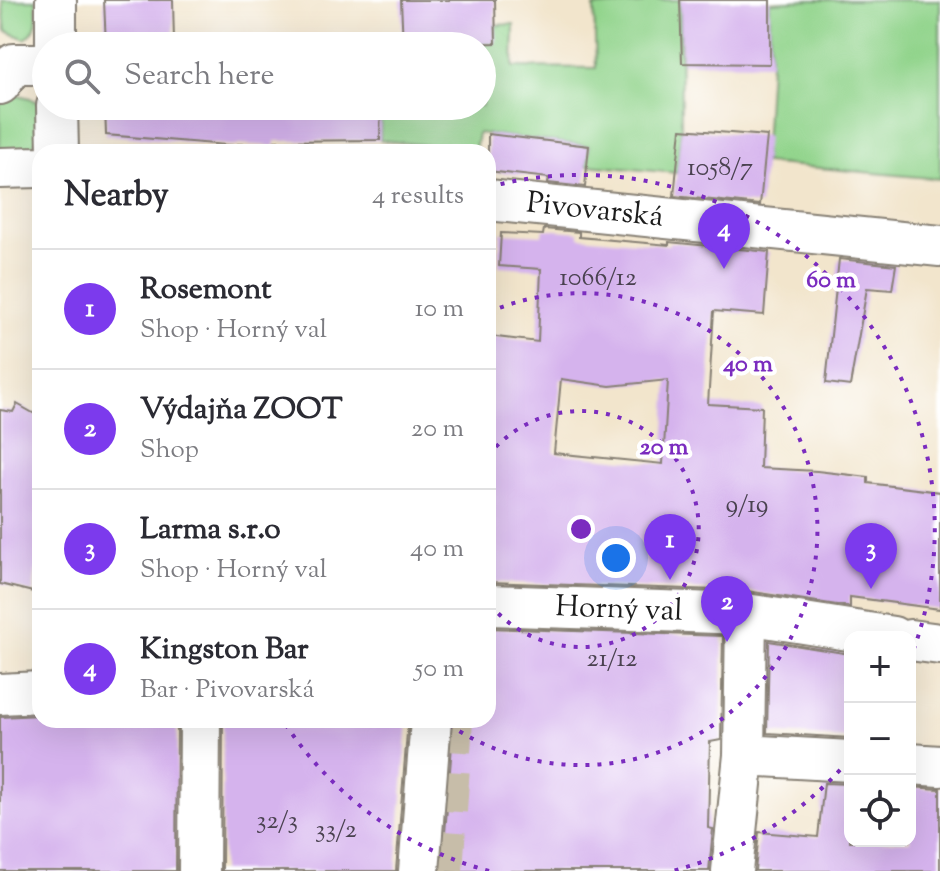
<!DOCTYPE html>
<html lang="en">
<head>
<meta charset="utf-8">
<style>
  body { margin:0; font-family:"Sorts Mill Goudy",serif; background:#f7f7f7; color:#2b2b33 }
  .controls { position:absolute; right:24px; bottom:24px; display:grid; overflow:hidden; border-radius:16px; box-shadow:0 8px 32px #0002 }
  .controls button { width:72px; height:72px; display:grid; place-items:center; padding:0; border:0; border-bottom:2px solid #e1e1e2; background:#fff; color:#2b2b33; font:40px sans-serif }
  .you { position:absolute; left:616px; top:558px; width:28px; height:28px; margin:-20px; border:6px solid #fff; border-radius:50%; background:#1a73e8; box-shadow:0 0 0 12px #1a73e833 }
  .badge { display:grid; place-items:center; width:52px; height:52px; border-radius:50%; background:#7c3aed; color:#fff; font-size:26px; font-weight:700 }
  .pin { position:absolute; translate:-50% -66px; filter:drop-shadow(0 2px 4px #0008) }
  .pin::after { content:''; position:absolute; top:42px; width:28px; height:24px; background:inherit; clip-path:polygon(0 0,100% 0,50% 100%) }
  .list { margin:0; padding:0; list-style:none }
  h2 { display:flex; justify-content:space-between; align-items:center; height:104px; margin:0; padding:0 32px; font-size:34px }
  h2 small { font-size:26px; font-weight:400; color:#7c7c81 }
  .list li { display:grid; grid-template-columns:52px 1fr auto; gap:24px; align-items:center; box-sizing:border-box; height:120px; padding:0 32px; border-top:2px solid #e1e1e2 }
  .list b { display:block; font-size:30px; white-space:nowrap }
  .list p { margin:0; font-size:26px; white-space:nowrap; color:#7c7c81 }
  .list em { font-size:26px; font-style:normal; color:#7c7c81 }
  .icon { flex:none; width:44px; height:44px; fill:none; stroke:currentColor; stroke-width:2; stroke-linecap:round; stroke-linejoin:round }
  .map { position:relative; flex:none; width:940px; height:871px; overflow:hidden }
  .search { position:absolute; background:#fff; box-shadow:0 8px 32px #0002; left:32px; top:32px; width:464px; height:88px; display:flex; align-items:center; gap:20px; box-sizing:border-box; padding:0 28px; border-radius:44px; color:#7c7c81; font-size:30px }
  .panel { position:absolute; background:#fff; box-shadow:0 8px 32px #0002; left:32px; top:144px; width:464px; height:584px; border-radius:24px }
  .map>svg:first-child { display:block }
  .green { fill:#92d48c; stroke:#577854; stroke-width:2 }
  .building { fill:#d5b3ed; fill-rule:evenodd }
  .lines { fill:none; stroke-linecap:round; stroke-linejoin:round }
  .street-tunnel { stroke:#c7bda9; stroke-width:40; stroke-dasharray:40 20; stroke-linecap:butt }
  .street-casing { stroke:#878074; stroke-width:44 }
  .street { stroke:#fff; stroke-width:40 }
  .ring { fill:none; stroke:#7b2cbf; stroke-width:4; stroke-dasharray:4 8 }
  .labels { text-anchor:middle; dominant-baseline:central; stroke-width:8; stroke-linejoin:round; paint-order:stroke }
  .number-label { font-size:26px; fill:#4a4250 }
  .street-label { font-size:30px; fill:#1c1c1c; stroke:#fff }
  .centre { fill:#7b2cbf; stroke:#fff; stroke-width:4 }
  .ring-label { font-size:24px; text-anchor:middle; font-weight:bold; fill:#7b2cbf; stroke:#fff; stroke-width:8; stroke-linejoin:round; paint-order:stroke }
</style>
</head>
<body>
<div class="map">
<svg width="940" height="871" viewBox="0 0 940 871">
  <rect width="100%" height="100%" fill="#fff"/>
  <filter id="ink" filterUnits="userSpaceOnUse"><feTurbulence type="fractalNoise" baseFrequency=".0125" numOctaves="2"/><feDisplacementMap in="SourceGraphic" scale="16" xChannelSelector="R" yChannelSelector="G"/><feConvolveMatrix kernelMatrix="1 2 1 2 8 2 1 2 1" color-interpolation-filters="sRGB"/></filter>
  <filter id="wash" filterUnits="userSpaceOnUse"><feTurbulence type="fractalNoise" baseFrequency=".006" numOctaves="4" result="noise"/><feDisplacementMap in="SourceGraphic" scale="32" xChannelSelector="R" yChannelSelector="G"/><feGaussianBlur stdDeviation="1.8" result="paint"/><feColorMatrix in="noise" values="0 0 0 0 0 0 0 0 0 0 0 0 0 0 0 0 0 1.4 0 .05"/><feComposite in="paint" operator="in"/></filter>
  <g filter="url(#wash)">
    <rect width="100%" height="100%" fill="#f2e5cc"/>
    <!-- green -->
    <path class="green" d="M 2,0 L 36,0 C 37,15 40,30 25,39 L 6,31 Z
      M 643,0 L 680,0 L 681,129 L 677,173 L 587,165 L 589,146 L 478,133 L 475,151 L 380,140 L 381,106 L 482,106 L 482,46 L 449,46 L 449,43 L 495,43 L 496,25 L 514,24 L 513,67 L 596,68 L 594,7 L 643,4 Z
      M 812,0 L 940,0 L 940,179 L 764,163 L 770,64 L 770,2 Z
      M 11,93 L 30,98 L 40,104 C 42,129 44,137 23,155 L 0,153 L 0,102 Z"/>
    <g id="blocks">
      <!-- building -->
      <path class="building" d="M 104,0 L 173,0 L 174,42 L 160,42 L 160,46 L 106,46 Z
        M 401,0 L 495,0 L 496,43 L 403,46 Z
        M 680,0 L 770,0 L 770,64 L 682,63 Z
        M 105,106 L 381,106 L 380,140 L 275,141 L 275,146 L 238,144 L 238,146 L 106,135 Z
        M 681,129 L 767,136 L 760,205 L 674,196 Z
        M 488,134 L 589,146 L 585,187 L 548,183 L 549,178 L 488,171 Z
        M 544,229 L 579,232 L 579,237 L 669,245 L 669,242 L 769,252 L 764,315 L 714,311 L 708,404 L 762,407 L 760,468 L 817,471 L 868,477 L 868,483 L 940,492 L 940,609 L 850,597 L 850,607 L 747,591 L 488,582 L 488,336 L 538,342 L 541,269 L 499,266 L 501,233 L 543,235 ZM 561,379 L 610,386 L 668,380 L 663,464 L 554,453 Z
        M 839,259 L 896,265 L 892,290 L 867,288 L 850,386 L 826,383 Z
        M 17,404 L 40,417 L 40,570 L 36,569 L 33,592 L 0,584 L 0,410 L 13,412 Z
        M 488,628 L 723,636 L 721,740 L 710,742 L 708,828 L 713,829 L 709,871 L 442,871 L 454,720 L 488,720 Z
        M 769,641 L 850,654 L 850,738 L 767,733 Z
        M 40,715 L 40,720 L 177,720 L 176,871 L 0,871 L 0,717 Z
        M 223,720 L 408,720 L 396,871 L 222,871 Z
        M 824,783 L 850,784 L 850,841 L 910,841 L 910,787 L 940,789 L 940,871 L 755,871 L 759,832 L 818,837 Z"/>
    </g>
  </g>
  <g filter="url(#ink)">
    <use href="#blocks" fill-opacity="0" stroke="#878074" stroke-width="2"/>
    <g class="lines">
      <!-- street-tunnel -->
      <path class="street-tunnel" d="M 443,871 L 453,720"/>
      <!-- street casing -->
      <g class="street-casing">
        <path id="street" d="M 56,0 L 56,46
          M 0,84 L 14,64 L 46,64
          M 57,106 L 58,152
          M 0,168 L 40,167
          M 488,200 L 940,246
          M 488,605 L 746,614 L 893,637
          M 910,640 L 940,644
          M 0,694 L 40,692
          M 744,755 L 850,761
          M 910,764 L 940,766
          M 199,871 L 200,720
          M 419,871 L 431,720
          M 732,871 L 744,755 L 746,614"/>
      </g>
      <!-- street -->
      <use href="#street" class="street"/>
    </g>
  </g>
  <!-- distance rings -->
  <g class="ring">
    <path d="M488 456A118 118 0 1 1 488 602"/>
    <path d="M489 312A236 236 0 1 1 444 721"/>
    <path d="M848 761A354 354 0 0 1 673 871M489 871A354 354 0 0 1 284 722M489 187A354 354 0 0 1 910 659"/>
  </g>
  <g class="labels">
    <!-- number labels -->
    <g class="number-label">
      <text x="720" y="168">1058/7</text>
      <text x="598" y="278">1066/12</text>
      <text x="747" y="505">9/19</text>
      <text x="612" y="659">21/12</text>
      <text x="277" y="821">32/3</text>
      <text x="336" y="830">33/2</text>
    </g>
    <!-- street labels -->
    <g class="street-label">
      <text transform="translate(595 211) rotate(6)">Pivovarská</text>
      <text transform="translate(619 610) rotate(2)">Horný val</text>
    </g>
  </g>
  <circle cx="581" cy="529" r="12" class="centre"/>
  <g class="ring-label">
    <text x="831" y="287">60 m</text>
    <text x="748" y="371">40 m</text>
    <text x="664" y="454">20 m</text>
  </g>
</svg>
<div class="controls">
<button>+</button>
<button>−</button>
<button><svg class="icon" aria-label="locate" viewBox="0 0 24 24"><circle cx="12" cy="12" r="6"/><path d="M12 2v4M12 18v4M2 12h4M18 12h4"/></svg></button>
</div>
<div class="you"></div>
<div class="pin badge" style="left:670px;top:580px">1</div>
<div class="pin badge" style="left:727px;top:642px">2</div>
<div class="pin badge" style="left:871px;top:589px">3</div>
<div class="pin badge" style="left:724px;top:269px">4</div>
<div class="search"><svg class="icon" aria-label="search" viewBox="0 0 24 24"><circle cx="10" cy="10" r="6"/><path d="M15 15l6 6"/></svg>Search here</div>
<section class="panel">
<h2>Nearby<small>4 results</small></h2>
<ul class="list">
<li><span class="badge">1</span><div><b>Rosemont</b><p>Shop · Horný val</p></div><em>10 m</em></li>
<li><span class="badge">2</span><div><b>Výdajňa ZOOT</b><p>Shop</p></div><em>20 m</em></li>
<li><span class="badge">3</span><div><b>Larma s.r.o</b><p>Shop · Horný val</p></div><em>40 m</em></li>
<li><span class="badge">4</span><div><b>Kingston Bar</b><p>Bar · Pivovarská</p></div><em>50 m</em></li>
</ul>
</section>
</div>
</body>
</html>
